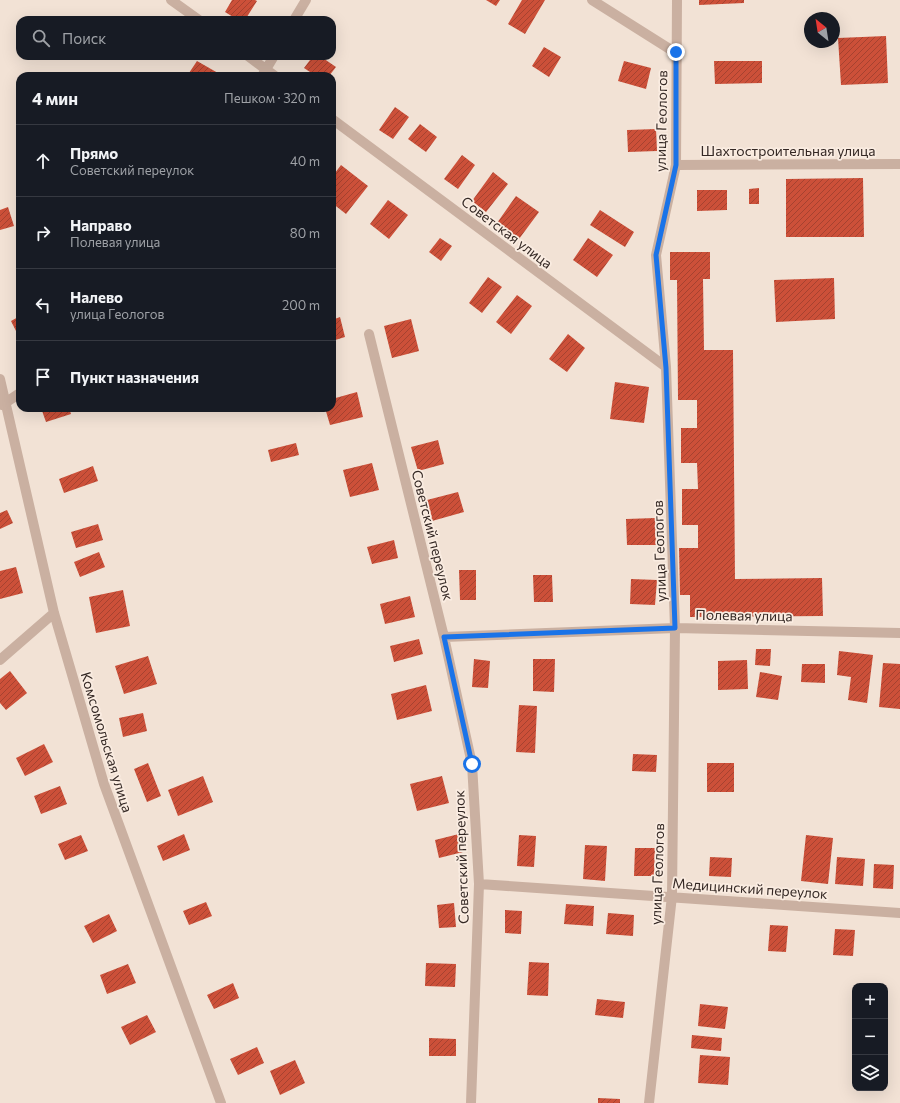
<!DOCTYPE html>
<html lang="ru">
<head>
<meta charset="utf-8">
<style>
  body { margin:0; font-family:Commissioner,sans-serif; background:#20242c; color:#f1f3f6 }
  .controls { position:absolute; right:12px; bottom:12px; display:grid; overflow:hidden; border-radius:8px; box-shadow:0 4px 16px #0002 }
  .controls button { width:36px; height:36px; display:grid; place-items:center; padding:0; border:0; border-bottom:1px solid #363941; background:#171b24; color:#f1f3f6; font:20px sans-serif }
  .compass { position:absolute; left:804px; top:12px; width:36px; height:36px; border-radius:50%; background:#171b24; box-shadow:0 4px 16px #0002; rotate:330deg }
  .stop { position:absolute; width:12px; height:12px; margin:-9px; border:3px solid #1a73e8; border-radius:50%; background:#fff }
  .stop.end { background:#1a73e8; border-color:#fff; box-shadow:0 1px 4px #0008 }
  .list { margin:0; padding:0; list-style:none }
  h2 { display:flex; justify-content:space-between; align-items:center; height:52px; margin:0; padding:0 16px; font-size:17px }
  h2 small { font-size:13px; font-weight:400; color:#9ea1a6 }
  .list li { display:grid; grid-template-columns:26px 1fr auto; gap:12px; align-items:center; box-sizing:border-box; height:72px; padding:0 16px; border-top:1px solid #363941 }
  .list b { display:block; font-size:15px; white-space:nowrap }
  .list p { margin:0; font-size:13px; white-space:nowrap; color:#9ea1a6 }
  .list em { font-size:13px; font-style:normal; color:#9ea1a6 }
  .icon { flex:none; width:22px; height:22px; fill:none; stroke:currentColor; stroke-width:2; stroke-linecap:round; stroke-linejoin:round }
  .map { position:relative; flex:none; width:900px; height:1103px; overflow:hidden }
  .search { position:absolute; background:#171b24; box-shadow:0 4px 16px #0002; left:16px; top:16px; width:320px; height:44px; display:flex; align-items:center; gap:10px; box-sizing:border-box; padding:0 14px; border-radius:12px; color:#9ea1a6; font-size:15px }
  .panel { position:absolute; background:#171b24; box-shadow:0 4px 16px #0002; left:16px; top:72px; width:320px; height:340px; border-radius:12px }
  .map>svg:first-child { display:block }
  .building { fill:url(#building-hatch) }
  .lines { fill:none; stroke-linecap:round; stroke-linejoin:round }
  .minor { stroke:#cab0a1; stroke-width:10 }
  .route { stroke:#1a73e8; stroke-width:5 }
  .labels { text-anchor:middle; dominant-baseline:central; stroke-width:3.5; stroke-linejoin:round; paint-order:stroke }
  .street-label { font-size:14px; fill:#342824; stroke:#faece1 }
</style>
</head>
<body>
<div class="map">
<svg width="900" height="1103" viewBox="0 0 900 1103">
  <defs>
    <pattern id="building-hatch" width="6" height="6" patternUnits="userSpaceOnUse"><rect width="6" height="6" fill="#cc5039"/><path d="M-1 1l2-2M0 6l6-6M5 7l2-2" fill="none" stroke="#a64230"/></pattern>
  </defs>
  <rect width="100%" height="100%" fill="#f2e2d5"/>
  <!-- building -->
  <path class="building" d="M 232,0 L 255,0 L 257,1 L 245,20 L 238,20 L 225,12 Z
    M 486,0 L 500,0 L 496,6 Z
    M 522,0 L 545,0 L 525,34 L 508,24 Z
    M 699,0 L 744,0 L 744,3 L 699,5 Z
    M 886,36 L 888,83 L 841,85 L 838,38 Z
    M 544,47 L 561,57 L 549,77 L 532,66 Z
    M 313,56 L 320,56 L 336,67 L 329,76 L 316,76 L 304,68 Z
    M 197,61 L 218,73 L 217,76 L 187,76 Z
    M 624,61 L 651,68 L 646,89 L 618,81 Z
    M 714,61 L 762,61 L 762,83 L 715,84 Z
    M 395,107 L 409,117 L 393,139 L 379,130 Z
    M 420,124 L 437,137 L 426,152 L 408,139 Z
    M 656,129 L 657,151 L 628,152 L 627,130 Z
    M 462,155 L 475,165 L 458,189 L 444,179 Z
    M 341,165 L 368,186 L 346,214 L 332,203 L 332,177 Z
    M 493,172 L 508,184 L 486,212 L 472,201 Z
    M 863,178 L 864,237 L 786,237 L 786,179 Z
    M 759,188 L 759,204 L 749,204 L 749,189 Z
    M 697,190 L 727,190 L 727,210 L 697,211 Z
    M 516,196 L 539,212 L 519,239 L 497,223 Z
    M 388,200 L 408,215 L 389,239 L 370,224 Z
    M 8,207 L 14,226 L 0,230 L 0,210 Z
    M 600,210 L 634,232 L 625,247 L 590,225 Z
    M 440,238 L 452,246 L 441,261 L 429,252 Z
    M 588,238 L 613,255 L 597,277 L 573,260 Z
    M 670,252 L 710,252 L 710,279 L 703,279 L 704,350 L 733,350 L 735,579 L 822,578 L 823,616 L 690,617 L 690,595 L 680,595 L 679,548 L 698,548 L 698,525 L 682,525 L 682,489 L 698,489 L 697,463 L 681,463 L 681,428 L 697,428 L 697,400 L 678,400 L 677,280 L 670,280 Z
    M 488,277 L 502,287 L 482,313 L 469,303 Z
    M 834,278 L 835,319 L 776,322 L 774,280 Z
    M 517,295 L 532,306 L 511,334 L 496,322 Z
    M 20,316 L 20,339 L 11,321 Z
    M 340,317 L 345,337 L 332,341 L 332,320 Z
    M 411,319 L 419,351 L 392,358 L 384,326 Z
    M 568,334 L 585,348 L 567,372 L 549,359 Z
    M 615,382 L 649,387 L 644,423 L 610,419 Z
    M 357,392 L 363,417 L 330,425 L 325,408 L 332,408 L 332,399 Z
    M 41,408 L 69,408 L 71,414 L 46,422 Z
    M 438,440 L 444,464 L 418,471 L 411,447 Z
    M 296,443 L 299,455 L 271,462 L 268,450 Z
    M 372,463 L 379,490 L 350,497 L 343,470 Z
    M 93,466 L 98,481 L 64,493 L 59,479 Z
    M 458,492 L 464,512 L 432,521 L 427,500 Z
    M 7,510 L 13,523 L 0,529 L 0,513 Z
    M 655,518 L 656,545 L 627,545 L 626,519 Z
    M 98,524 L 103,540 L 76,548 L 71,532 Z
    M 394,540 L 398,558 L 372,564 L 367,547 Z
    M 99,552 L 105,567 L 80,577 L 74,562 Z
    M 16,567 L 23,593 L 0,599 L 0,571 Z
    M 459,570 L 476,570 L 476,600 L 460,600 Z
    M 533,575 L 552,575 L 553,602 L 534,602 Z
    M 631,579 L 657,580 L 655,605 L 630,604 Z
    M 123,590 L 130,626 L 96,633 L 89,597 Z
    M 410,596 L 415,617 L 385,624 L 380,604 Z
    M 419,639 L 423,654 L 394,662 L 390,646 Z
    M 756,649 L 771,649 L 770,666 L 755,665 Z
    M 839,651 L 873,655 L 867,703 L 848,700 L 851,677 L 837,675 Z
    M 148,656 L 157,684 L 124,694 L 115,666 Z
    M 474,659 L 490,661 L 488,688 L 472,687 Z
    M 533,659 L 555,659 L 554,692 L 533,691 Z
    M 747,660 L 748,689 L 718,690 L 718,661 Z
    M 883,663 L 900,664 L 900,709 L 879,707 Z
    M 802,664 L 825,664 L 825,683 L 801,682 Z
    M 10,671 L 27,693 L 6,710 L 0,703 L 0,679 Z
    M 760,672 L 782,676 L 778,700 L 756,697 Z
    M 426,685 L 432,711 L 397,720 L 391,694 Z
    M 519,705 L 537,706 L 535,753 L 516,752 Z
    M 143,713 L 147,731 L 123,737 L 119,718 Z
    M 44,744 L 53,762 L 25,776 L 16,758 Z
    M 633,754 L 657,755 L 656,772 L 632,771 Z
    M 148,763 L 161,796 L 147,802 L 134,769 Z
    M 707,763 L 734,763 L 734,792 L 707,792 Z
    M 203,776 L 213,802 L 178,816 L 168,790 Z
    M 442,776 L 449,803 L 417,811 L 410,784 Z
    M 60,786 L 67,804 L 41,814 L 34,796 Z
    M 184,834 L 190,850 L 163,861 L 157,846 Z
    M 459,834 L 463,852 L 439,858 L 435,840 Z
    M 81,835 L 88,851 L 65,860 L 58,844 Z
    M 519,835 L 536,836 L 534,867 L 517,866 Z
    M 806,835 L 833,838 L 828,884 L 801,881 Z
    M 585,845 L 607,846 L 605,881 L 583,879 Z
    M 635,848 L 655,848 L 654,876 L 634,876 Z
    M 710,857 L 732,858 L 731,877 L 709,876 Z
    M 837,857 L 865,859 L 863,886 L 835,884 Z
    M 874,864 L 894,865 L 893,889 L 873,888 Z
    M 206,902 L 212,916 L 189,925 L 183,911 Z
    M 454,903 L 456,927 L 439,928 L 437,905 Z
    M 566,904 L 594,906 L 593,926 L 564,924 Z
    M 505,910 L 522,911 L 521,934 L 505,933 Z
    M 608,913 L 634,915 L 633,936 L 606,934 Z
    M 109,914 L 117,931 L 93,943 L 84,926 Z
    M 770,925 L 788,926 L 786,952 L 768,951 Z
    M 835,929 L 855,930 L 853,956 L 833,955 Z
    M 529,962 L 549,963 L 548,996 L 527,995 Z
    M 426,963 L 456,964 L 455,987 L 425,986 Z
    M 128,964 L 136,983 L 107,994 L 100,975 Z
    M 233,983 L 239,998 L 214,1009 L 207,995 Z
    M 597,999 L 625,1002 L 623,1018 L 595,1015 Z
    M 700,1004 L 728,1007 L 725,1029 L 698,1026 Z
    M 147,1015 L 156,1032 L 130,1045 L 121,1027 Z
    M 692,1035 L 722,1038 L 721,1051 L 691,1048 Z
    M 429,1038 L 456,1039 L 456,1056 L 429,1056 Z
    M 257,1047 L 264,1063 L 238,1075 L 230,1059 Z
    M 700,1055 L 730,1057 L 728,1085 L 698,1083 Z
    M 295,1060 L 305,1083 L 280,1095 L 270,1071 Z
    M 598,1098 L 620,1099 L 620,1103 L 598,1103 Z"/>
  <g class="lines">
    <!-- minor -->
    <path class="minor" d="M 171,0 L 199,20
      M 592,0 L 676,53
      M 294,20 L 306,0
      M 248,56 L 275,76
      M 262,76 L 274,56
      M 332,119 L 666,367
      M 676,165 L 900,164
      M 369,334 L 444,637 L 472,764 L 479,884 L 471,1103
      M 0,379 L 54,613 L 104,784 L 221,1103
      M 2,405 L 20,393
      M 444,637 L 675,628 L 900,633
      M 0,660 L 54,613
      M 479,884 L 900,913
      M 649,1103 L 672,896 L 675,628 L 666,367 L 656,255 L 676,165 L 677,0"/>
  </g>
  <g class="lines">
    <!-- route -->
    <path class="route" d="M 472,764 L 444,637 L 675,628 L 666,368 L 656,255 L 676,165 L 676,52"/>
  </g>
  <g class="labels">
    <!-- street labels -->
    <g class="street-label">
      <text transform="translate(661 121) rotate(-89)">улица Геологов</text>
      <text x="788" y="150">Шахтостроительная улица</text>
      <text transform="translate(507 232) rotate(37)">Советская улица</text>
      <text transform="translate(433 535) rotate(76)">Советский переулок</text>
      <text transform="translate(659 551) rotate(-92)">улица Геологов</text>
      <text transform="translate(744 615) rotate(1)">Полевая улица</text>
      <text transform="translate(107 742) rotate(73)">Комсомольская улица</text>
      <text transform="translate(461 857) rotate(-92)">Советский переулок</text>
      <text transform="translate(657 874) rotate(-88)">улица Геологов</text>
      <text transform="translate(750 888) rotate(4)">Медицинский переулок</text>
    </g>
  </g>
</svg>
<div class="controls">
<button>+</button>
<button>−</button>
<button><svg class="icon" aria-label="layers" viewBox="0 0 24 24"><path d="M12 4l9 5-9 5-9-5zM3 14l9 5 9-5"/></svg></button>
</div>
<svg class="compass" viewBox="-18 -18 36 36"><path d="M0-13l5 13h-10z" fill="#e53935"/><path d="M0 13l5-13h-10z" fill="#9ea1a6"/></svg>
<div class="stop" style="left:472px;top:764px"></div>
<div class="stop end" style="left:676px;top:52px"></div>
<div class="search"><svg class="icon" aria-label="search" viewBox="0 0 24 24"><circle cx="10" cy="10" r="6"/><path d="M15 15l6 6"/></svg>Поиск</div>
<section class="panel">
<h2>4 мин<small>Пешком · 320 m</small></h2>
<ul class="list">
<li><svg class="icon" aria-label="ahead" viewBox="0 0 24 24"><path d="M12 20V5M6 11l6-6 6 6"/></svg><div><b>Прямо</b><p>Советский переулок</p></div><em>40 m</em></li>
<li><svg class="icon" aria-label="right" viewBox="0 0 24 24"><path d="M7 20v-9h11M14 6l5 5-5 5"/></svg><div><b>Направо</b><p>Полевая улица</p></div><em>80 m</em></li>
<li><svg class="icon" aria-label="left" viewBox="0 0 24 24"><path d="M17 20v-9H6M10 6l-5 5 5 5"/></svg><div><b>Налево</b><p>улица Геологов</p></div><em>200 m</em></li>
<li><svg class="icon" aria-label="arrive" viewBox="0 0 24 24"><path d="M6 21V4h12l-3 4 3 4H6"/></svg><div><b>Пункт назначения</b></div></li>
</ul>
</section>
</div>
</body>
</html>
